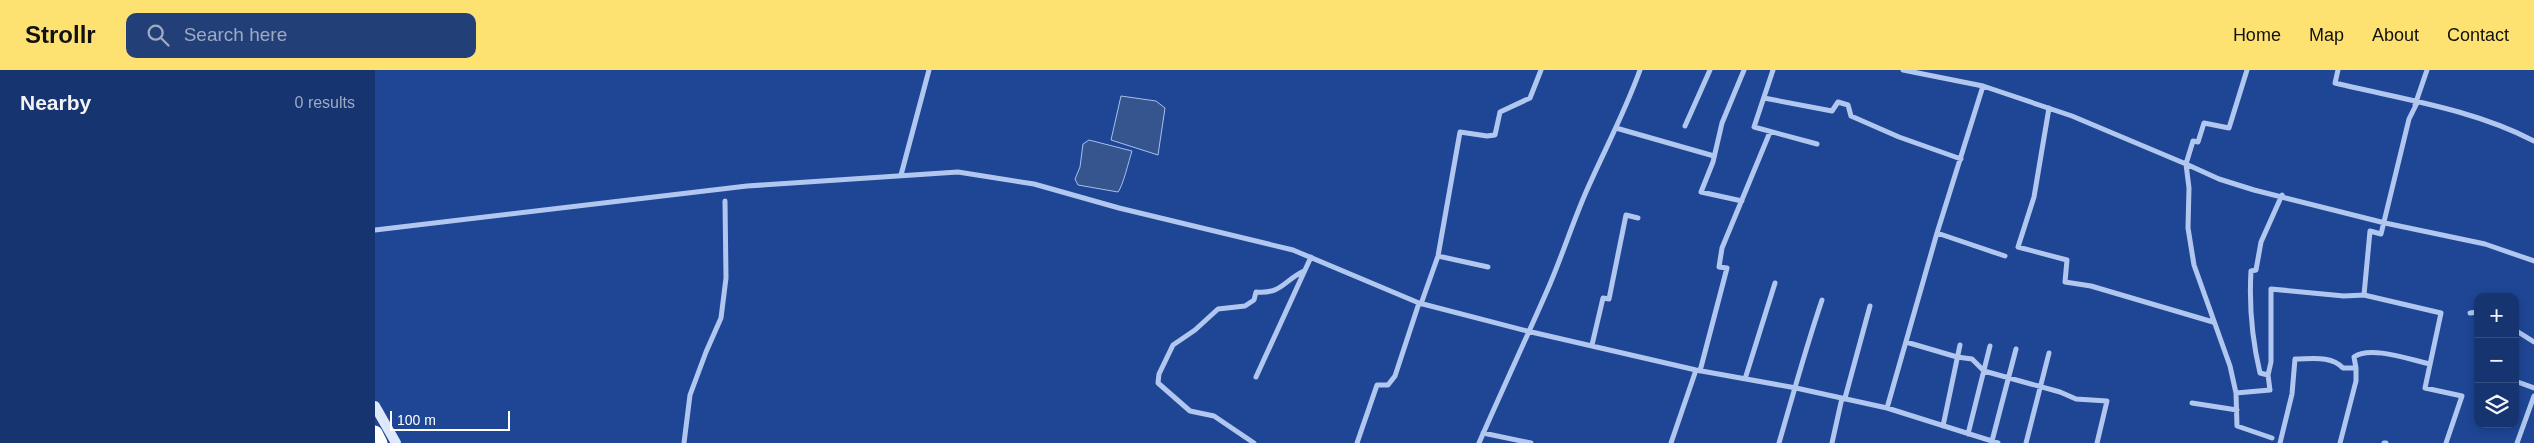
<!DOCTYPE html>
<html lang="en">
<head>
<meta charset="utf-8">
<style>
  body { margin:0; font-family:Helvetica,sans-serif; background:#233f78; color:#f1f3f6 }
  .controls { position:absolute; right:15px; bottom:15px; display:grid; overflow:hidden; border-radius:10px; box-shadow:0 2px 8px #0003 }
  .controls button { width:45px; height:45px; display:grid; place-items:center; padding:0; border:0; border-bottom:1px solid #354f83; background:#163470; color:#f1f3f6; font:25px sans-serif }
  .scale { position:absolute; left:15px; bottom:12px; width:120px; box-sizing:border-box; padding-left:5px; border:2px solid #fff; border-top:0; font-size:14px; line-height:18px; white-space:nowrap; color:#fff; -webkit-text-stroke:4px #1e4695; paint-order:stroke }
  .list { margin:0; padding:0; list-style:none }
  h2 { display:flex; justify-content:space-between; align-items:center; height:65px; margin:0; padding:0 20px; font-size:21px }
  h2 small { font-size:16px; font-weight:400; color:#9eaac3 }
  .icon { flex:none; width:28px; height:28px; fill:none; stroke:currentColor; stroke-width:2; stroke-linecap:round; stroke-linejoin:round }
  .map { position:relative; flex:none; width:2159px; height:373px; overflow:hidden }
  header { display:flex; align-items:center; gap:30px; box-sizing:border-box; height:70px; padding:0 25px; background:#fee271; color:#111 }
  header strong { font-size:24px }
  nav { display:flex; gap:28px; margin-inline-start:auto; font-size:18px }
  .search { width:350px; height:45px; background:#233f78; display:flex; align-items:center; gap:12px; box-sizing:border-box; padding:0 18px; border-radius:10px; color:#9eaac3; font-size:19px }
  main { display:flex }
  aside { flex:1; background:#163470 }
  .map>svg:first-child { display:block }
  .water { fill:#36548e; stroke:#a5c1f0 }
  .lines { fill:none; stroke-linecap:round; stroke-linejoin:round }
  .minor { stroke:#b1c7ef; stroke-width:5 }
  .secondary { stroke:#dee8fb; stroke-width:10 }
  .motorway { stroke:#fff; stroke-width:15 }
</style>
</head>
<body>
<header>
<strong>Strollr</strong>
<div class="search"><svg class="icon" aria-label="search" viewBox="0 0 24 24"><circle cx="10" cy="10" r="6"/><path d="M15 15l6 6"/></svg>Search here</div>
<nav><a>Home</a><a>Map</a><a>About</a><a>Contact</a></nav>
</header>
<main>
<aside>
<h2>Nearby<small>0 results</small></h2>
<ul class="list">
</ul>
</aside>
<div class="map">
<svg width="2159" height="373" viewBox="0 0 2159 373">
  <rect width="100%" height="100%" fill="#1e4695"/>
  <!-- water -->
  <path class="water" d="M 746,26 L 781,31 L 790,38 L 783,85 L 736,70 Z
    M 714,70 L 757,81 C 754,90 748,116 743,122 L 703,115 L 700,109 L 705,97 L 708,74 Z"/>
  <g class="lines">
    <!-- minor -->
    <path class="minor" d="M 1398,0 L 1379,57 L 1442,74
      M 1872,0 L 1854,58 L 1829,53 L 1823,72 L 1818,71 L 1811,94 L 1844,109 L 1879,120 L 2010,153 L 2110,174 L 2159,191
      M 1963,0 L 1960,13 C 2026,29 2098,39 2159,71
      M 1608,16 L 1697,46 L 1811,94 L 1814,118 L 1813,158 L 1819,195 L 1855,296 L 1861,323 L 1862,356 L 1897,368
      M 1389,28 L 1457,41 L 1463,32 L 1473,35 L 1476,46 L 1524,67 L 1586,89
      M 2042,33 L 2034,49 L 2006,164 L 1995,161 L 1989,225 L 2066,243 L 2050,318 L 2087,326 L 2071,373
      M 2040,35 L 2052,0
      M 1674,38 L 1659,127 L 1643,177 L 1692,190 L 1690,212 L 1716,216 L 1838,252
      M 1310,56 L 1335,0
      M 1241,58 L 1339,86
      M 526,105 L 554,0
      M 1367,131 L 1326,122 L 1338,92 L 1347,53 L 1369,0
      M 0,160 L 372,116 L 583,102 L 659,114 L 744,138 L 918,180 L 1044,233 L 1152,261 L 1321,300 L 1421,318 L 1512,338 L 1623,373
      M 1562,163 L 1630,186
      M 1063,186 L 1113,197
      M 1046,234 L 1063,186 L 1085,62 L 1112,66 L 1120,65 L 1125,42 L 1155,28 L 1166,0
      M 2095,243 L 2103,242
      M 2140,260 L 2159,272
      M 1531,272 L 1582,287 L 1597,289 L 1609,301 L 1685,322 L 1701,329 L 1732,331 L 1722,373
      M 1217,275 L 1228,228 L 1234,229 L 1251,145 L 1263,148
      M 1981,298 L 1979,287 C 1995,275 2036,290 2055,294
      M 1325,301 L 1352,198 L 1344,197 L 1347,178 L 1395,62
      M 1893,305 L 1896,292 L 1896,219 L 1969,226 L 1989,225
      M 881,307 L 936,187
      M 1370,309 L 1400,213
      M 2140,311 L 2159,318
      M 1861,323 L 1895,320 L 1893,305 L 1885,303 C 1877,269 1874,235 1876,201 L 1881,200 L 1886,172 L 1907,125
      M 1470,328 L 1495,236
      M 1817,333 L 1862,340
      M 1512,338 L 1562,163 L 1608,16 L 1528,0
      M 1568,356 L 1585,275
      M 1108,363 L 1156,373
      M 1593,364 L 1615,276
      M 1617,371 L 1641,279
      M 309,373 L 315,325 L 331,282 L 346,248 L 351,208 L 350,131
      M 879,373 L 839,346 L 815,341 L 783,313 L 784,304 L 798,275 L 820,260 L 843,239 L 870,236 L 879,230 L 881,222 C 907,224 908,211 929,201
      M 982,373 L 1002,315 L 1013,315 L 1020,306 L 1044,233
      M 1104,373 C 1127,320 1152,267 1175,214 C 1188,183 1198,152 1211,122 C 1229,81 1250,42 1265,0
      M 1296,373 L 1321,300
      M 1404,373 C 1418,325 1431,277 1447,230
      M 1457,373 L 1467,328
      M 1651,373 L 1674,283
      M 1905,373 L 1917,324 L 1920,289 C 1936,289 1956,285 1968,298 L 1981,298 L 1981,311 L 1965,373
      M 2009,373 L 2011,373
      M 2142,373 L 2159,326"/>
    <!-- secondary -->
    <path class="secondary" d="M 0,336 L 21,373"/>
    <!-- motorway -->
    <path class="motorway" d="M 0,363 L 5,373"/>
  </g>
</svg>
<div class="controls">
<button>+</button>
<button>−</button>
<button><svg class="icon" aria-label="layers" viewBox="0 0 24 24"><path d="M12 4l9 5-9 5-9-5zM3 14l9 5 9-5"/></svg></button>
</div>
<div class="scale">100 m</div>
</div>
</main>
</body>
</html>
